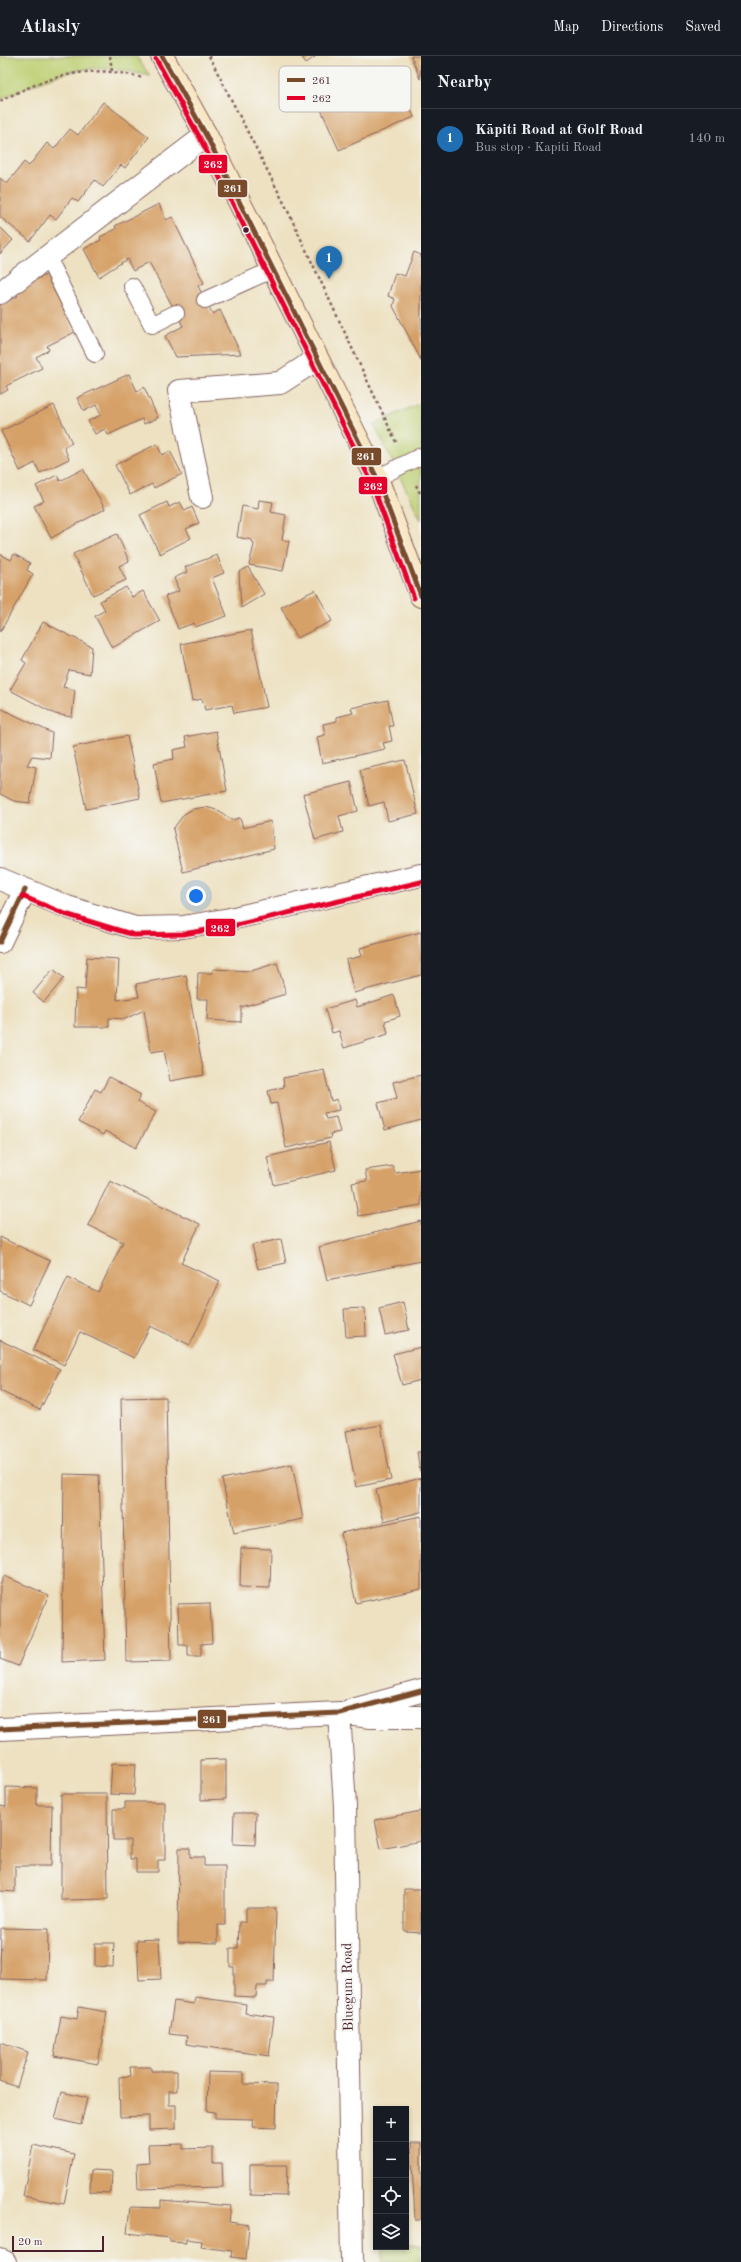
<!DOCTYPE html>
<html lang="en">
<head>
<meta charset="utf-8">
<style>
  body { margin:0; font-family:"Old Standard TT",serif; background:#242831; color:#f1f3f6 }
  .controls { position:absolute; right:12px; bottom:12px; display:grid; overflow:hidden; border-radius:0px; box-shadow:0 2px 6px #0003 }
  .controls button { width:36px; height:36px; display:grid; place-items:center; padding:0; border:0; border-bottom:1px solid #363941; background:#171b24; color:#f1f3f6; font:20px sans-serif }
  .scale { position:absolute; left:12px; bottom:10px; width:92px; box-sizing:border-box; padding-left:4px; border:2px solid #4a1f2b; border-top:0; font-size:11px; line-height:14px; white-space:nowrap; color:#4a1f2b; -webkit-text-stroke:3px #f6f6f2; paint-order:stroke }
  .you { position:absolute; left:196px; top:840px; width:14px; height:14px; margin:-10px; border:3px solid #fff; border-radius:50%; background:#1a73e8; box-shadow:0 0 0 6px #1a73e833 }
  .badge { display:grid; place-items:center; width:26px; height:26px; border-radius:50%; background:#1f6fb2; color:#fff; font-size:13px; font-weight:700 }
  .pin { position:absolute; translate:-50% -33px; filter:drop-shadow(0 1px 2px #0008) }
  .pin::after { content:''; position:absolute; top:21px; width:14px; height:12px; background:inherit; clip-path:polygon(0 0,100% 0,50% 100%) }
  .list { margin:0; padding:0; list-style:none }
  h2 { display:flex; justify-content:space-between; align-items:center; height:52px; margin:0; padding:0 16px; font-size:17px }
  h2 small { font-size:13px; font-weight:400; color:#9ea1a6 }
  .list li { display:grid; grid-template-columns:26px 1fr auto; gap:12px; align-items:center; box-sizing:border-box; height:60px; padding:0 16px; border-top:1px solid #363941 }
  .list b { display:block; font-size:15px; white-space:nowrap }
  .list p { margin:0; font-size:13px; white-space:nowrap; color:#9ea1a6 }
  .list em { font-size:13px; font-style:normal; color:#9ea1a6 }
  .icon { flex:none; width:22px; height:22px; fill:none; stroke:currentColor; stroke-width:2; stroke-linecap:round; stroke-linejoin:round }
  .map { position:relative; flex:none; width:421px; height:2206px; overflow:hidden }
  header { display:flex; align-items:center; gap:24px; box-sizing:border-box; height:56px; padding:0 20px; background:#171b24; border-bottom:1px solid #363941 }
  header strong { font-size:19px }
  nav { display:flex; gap:22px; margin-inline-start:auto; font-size:14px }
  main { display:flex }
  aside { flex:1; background:#171b24 }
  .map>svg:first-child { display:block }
  .green { fill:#bdcf72; stroke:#84774e }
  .building { fill:#d6a168 }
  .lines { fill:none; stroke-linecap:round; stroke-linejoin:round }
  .lane-casing { stroke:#836360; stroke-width:18 }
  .street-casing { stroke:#836360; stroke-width:24 }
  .secondary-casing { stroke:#836360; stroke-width:24 }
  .path { stroke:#836360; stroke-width:2.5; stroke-dasharray:3 3; stroke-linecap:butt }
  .lane { stroke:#fff; stroke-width:16 }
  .street { stroke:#fff; stroke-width:22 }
  .secondary { stroke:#f9e7c3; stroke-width:22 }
  .bus-1-casing { stroke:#f6f6f2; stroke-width:8 }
  .bus-2-casing { stroke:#f6f6f2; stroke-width:8 }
  .bus-1 { stroke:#7a4b2a; stroke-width:5 }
  .bus-2 { stroke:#e4002b; stroke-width:5 }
  .bus-dot { fill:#4a1f2b; stroke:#f6f6f2; stroke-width:1.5 }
  .labels { text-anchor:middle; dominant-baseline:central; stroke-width:4; stroke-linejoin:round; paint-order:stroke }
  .street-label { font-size:14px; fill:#4a1f2b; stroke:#f6f6f2 }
  .key { fill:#f6f6f2; stroke:#c2b6b6; stroke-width:1 }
  .key-label { font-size:11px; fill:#4a1f2b }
  .line-badge { stroke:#f6f6f2; stroke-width:1.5 }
  .badge-label { font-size:11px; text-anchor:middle; font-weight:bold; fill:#fff }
</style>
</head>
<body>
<header>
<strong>Atlasly</strong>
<nav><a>Map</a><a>Directions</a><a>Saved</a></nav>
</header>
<main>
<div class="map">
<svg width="421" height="2206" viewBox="0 0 421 2206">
  <rect width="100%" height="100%" fill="#f6f6f2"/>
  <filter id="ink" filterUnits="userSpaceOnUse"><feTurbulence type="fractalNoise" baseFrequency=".025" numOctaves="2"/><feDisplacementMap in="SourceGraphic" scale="8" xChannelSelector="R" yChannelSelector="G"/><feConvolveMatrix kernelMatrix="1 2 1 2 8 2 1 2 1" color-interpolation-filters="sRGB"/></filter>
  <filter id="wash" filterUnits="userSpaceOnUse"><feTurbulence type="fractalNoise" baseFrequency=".012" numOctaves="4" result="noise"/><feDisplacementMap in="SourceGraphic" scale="16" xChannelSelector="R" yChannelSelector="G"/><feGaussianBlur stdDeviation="0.9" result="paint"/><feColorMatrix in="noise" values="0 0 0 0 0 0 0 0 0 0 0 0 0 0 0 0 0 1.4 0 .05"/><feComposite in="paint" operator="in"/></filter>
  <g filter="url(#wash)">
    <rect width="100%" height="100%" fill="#ede1c1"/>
    <!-- green -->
    <path class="green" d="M 0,0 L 136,0 L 150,20 C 137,17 124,14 111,13 C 72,9 34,27 0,44 Z
      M 421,347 L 421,464 L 374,368 Z
      M 406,2188 L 421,2188 L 421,2206 L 382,2206 L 382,2191 L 406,2191 Z"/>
    <g id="blocks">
      <!-- building -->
      <path class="building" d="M 301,0 L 316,0 L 306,7 Z
        M 411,0 L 421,0 L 420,23 Z
        M 394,16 L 414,61 L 339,94 L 319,49 Z
        M 103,46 L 149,81 L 125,112 L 121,109 L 103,131 L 95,124 L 78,146 L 72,142 L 56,163 L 50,159 L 30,185 L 0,161 L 0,122 L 7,128 L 24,106 L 29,110 L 47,87 L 54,93 L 70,73 L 78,79 Z
        M 159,148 L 166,164 L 172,161 L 204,227 L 198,230 L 212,258 L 220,254 L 241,298 L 176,301 L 165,280 L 183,270 L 149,206 L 133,215 L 127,203 L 99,221 L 84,193 L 101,184 L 100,181 L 116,173 L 115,170 Z
        M 0,171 L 13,184 L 0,198 Z
        M 414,196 L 421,199 L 421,304 L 393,250 L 395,243 L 388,240 L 395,217 L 405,220 Z
        M 46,219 L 75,276 L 47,290 L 49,294 L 36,301 L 42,312 L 6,330 L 8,334 L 0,338 L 0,249 L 18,240 L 15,234 Z
        M 129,318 L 137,335 L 144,331 L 158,362 L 144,368 L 142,363 L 108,379 L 105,373 L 95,378 L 88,365 L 101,359 L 96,349 L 84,355 L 77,342 Z
        M 54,349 L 72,387 L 64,391 L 69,403 L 40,417 L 35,407 L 20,415 L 1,375 Z
        M 157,388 L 162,399 L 170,395 L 182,418 L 154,432 L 152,428 L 130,439 L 115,409 Z
        M 83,413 L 105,453 L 51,482 L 34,450 L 44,445 L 36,430 L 57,419 L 60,425 Z
        M 259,444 L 273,446 L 271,456 L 286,459 L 282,484 L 289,485 L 283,515 L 249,509 L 254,489 L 252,484 L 237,481 L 242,450 L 258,453 Z
        M 167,446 L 169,451 L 180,446 L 185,455 L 192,451 L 199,467 L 186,473 L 191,482 L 160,498 L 140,459 Z
        M 117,478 L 129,505 L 119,510 L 126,524 L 93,539 L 73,498 Z
        M 0,498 L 11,504 L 14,498 L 30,507 L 27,514 L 33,518 L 0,576 Z
        M 217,499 L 224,517 L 212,522 L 227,560 L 195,571 L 194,567 L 178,573 L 165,540 L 179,535 L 174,522 L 187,516 L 185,511 Z
        M 248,511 L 264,538 L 241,552 L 239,516 Z
        M 126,531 L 132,541 L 143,535 L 160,565 L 112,592 L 95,560 L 105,554 L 100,545 Z
        M 315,534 L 332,565 L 297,582 L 281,551 Z
        M 43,566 L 92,591 L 90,618 L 69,614 L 63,631 L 75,634 L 72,661 L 55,658 L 10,634 L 26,607 L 22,604 Z
        M 251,574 L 267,651 L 234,657 L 232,649 L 205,654 L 202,643 L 192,645 L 181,588 Z
        M 388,644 L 393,670 L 389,670 L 392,685 L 383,687 L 385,693 L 322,707 L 317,681 L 325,679 L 323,668 L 337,665 L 337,661 L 353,657 L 351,652 Z
        M 0,652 L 52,677 L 50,702 L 32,700 L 27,709 L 36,711 L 30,747 L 14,745 L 0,738 Z
        M 216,675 L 227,735 L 161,747 L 154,707 L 174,703 L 173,694 L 187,691 L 185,681 Z
        M 127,680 L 140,742 L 86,753 L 73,691 Z
        M 405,704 L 418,758 L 388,765 L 384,746 L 369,750 L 360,714 Z
        M 351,726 L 358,755 L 339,760 L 343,776 L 315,784 L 303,738 Z
        M 206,751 L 220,755 L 231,764 L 240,762 L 243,772 L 271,765 L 274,793 L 183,816 L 173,773 L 184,758 L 193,753 Z
        M 421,876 L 421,919 L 354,937 L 346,904 L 362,900 L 360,892 Z
        M 87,901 L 119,903 L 117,944 L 139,941 L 136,928 L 186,919 L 204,1019 L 170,1025 L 164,994 L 151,996 L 144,954 L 125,963 L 109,962 L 109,971 L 75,971 L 76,933 L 85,934 Z
        M 277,907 L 286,938 L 241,951 L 241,966 L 207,964 L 208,943 L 197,943 L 198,917 L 213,917 L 213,913 L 251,915 Z
        M 53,913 L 64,922 L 44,946 L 33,937 Z
        M 394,939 L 400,960 L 385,965 L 388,978 L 344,992 L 339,975 L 332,977 L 325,953 L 355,944 L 357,951 Z
        M 324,1014 L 331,1045 L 337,1043 L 339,1054 L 324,1057 L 326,1063 L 336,1061 L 340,1076 L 330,1078 L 331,1082 L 286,1092 L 277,1047 L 271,1048 L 268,1035 L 284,1031 L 283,1022 Z
        M 421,1019 L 421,1064 L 385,1074 L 378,1047 L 397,1042 L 393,1026 Z
        M 109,1021 L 141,1039 L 137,1046 L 156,1056 L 136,1092 L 105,1075 L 103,1079 L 78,1066 L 95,1033 L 101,1036 Z
        M 329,1086 L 336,1114 L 274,1129 L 267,1101 Z
        M 393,1110 L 395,1117 L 421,1113 L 421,1149 L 358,1160 L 352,1127 L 367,1125 L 365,1114 Z
        M 110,1125 L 200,1168 L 181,1207 L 220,1225 L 190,1289 L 150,1270 L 134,1302 L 80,1276 L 64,1309 L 33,1294 L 68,1221 L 98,1236 L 123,1186 L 88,1169 Z
        M 421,1165 L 421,1205 L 327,1224 L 319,1191 Z
        M 0,1181 L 50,1205 L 29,1249 L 0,1235 Z
        M 281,1183 L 286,1207 L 258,1213 L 252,1189 Z
        M 403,1246 L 409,1274 L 385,1279 L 379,1252 Z
        M 365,1252 L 366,1280 L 346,1281 L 344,1253 Z
        M 0,1284 L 60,1313 L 40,1354 L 0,1335 Z
        M 421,1291 L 421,1324 L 402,1329 L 393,1298 Z
        M 166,1341 L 171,1605 L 126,1606 L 121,1342 Z
        M 381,1369 L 391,1424 L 356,1431 L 346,1375 Z
        M 417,1396 L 421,1396 L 421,1415 L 420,1415 Z
        M 292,1408 L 303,1463 L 234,1477 L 222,1423 Z
        M 64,1418 L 99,1419 L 105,1604 L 62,1606 Z
        M 421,1422 L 421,1456 L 384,1465 L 376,1434 Z
        M 421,1460 L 421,1533 L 356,1547 L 341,1477 Z
        M 241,1492 L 271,1493 L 270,1532 L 240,1531 Z
        M 4,1520 L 49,1539 L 18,1610 L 0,1603 L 0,1530 Z
        M 210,1547 L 212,1587 L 201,1588 L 201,1600 L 188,1600 L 188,1589 L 179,1589 L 178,1548 Z
        M 226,1703 L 226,1743 L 201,1744 L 201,1704 Z
        M 112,1707 L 136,1708 L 134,1739 L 110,1738 Z
        M 6,1731 L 37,1732 L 37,1749 L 52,1749 L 51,1810 L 15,1810 L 15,1836 L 0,1835 L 0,1750 L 6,1751 Z
        M 61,1738 L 107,1738 L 108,1843 L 61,1844 Z
        M 125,1746 L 165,1746 L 165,1804 L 158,1804 L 158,1816 L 136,1816 L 136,1803 L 130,1803 L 130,1784 L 113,1784 L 113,1753 L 125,1753 Z
        M 421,1755 L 421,1785 L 381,1793 L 375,1764 Z
        M 234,1757 L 256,1757 L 255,1789 L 233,1788 Z
        M 179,1792 L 190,1792 L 190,1801 L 204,1801 L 204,1810 L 225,1810 L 225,1869 L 218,1869 L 218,1887 L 178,1886 Z
        M 404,1833 L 421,1833 L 421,1876 L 404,1875 Z
        M 246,1852 L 276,1852 L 274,1926 L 267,1926 L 267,1930 L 257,1930 L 256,1941 L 234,1940 L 234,1911 L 230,1911 L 230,1892 L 238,1892 L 239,1866 L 246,1866 Z
        M 1,1872 L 48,1873 L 47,1924 L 0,1923 Z
        M 159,1883 L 161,1923 L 139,1924 L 137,1884 Z
        M 95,1887 L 114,1887 L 113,1911 L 95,1910 Z
        M 195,1941 L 246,1948 L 245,1957 L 274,1961 L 269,2000 L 186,1988 L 187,1980 L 169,1978 L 174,1945 L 194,1948 Z
        M 79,1951 L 107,1956 L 98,2008 L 54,2000 L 61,1960 L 77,1963 Z
        M 0,1986 L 28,1996 L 17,2031 L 0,2025 Z
        M 130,2011 L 151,2011 L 151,2015 L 177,2015 L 177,2035 L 169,2035 L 169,2049 L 176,2049 L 176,2073 L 149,2074 L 149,2060 L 120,2061 L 119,2021 L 131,2020 Z
        M 208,2016 L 244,2017 L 244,2028 L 277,2029 L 276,2072 L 252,2071 L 253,2063 L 215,2062 L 215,2056 L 207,2055 Z
        M 62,2036 L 87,2042 L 81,2069 L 55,2063 Z
        M 411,2087 L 421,2087 L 421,2164 L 415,2164 Z
        M 183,2088 L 183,2093 L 213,2092 L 213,2107 L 222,2107 L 223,2131 L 138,2133 L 137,2108 L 149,2107 L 148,2089 Z
        M 33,2089 L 74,2098 L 64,2148 L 23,2140 Z
        M 250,2109 L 287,2109 L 286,2140 L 250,2139 Z
        M 91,2114 L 112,2115 L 111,2137 L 90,2136 Z
        M 161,2144 L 231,2150 L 229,2166 L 249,2169 L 246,2203 L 231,2201 L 232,2195 L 201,2191 L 202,2185 L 186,2183 L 186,2187 L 170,2186 L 170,2182 L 127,2177 L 130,2151 L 161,2152 Z"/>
    </g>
  </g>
  <g filter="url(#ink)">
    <use href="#blocks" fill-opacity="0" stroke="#836360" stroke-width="1"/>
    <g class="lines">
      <!-- lane casing -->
      <g class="lane-casing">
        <path id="lane" d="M 47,201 L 95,298
          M 132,230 L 152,269 L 176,257
          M 205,244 L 274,213
          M 377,422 L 421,400"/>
      </g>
      <!-- street casing -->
      <g class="street-casing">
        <path id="street" d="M 0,237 L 206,79
          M 202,441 L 179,335 L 280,327 L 317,303
          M 0,823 L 67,851 L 135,872 L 183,871 L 230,863 L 421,819
          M 0,886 L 25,834
          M 352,1654 L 421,1635
          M 339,1657 L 345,1750 L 352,2206
          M 0,1673 L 339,1657 L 371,1661 L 421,1661
          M 0,2204 L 5,2206"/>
      </g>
      <!-- secondary casing -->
      <g class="secondary-casing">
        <path id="secondary" d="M 162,0 L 206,79 L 377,422 L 421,540"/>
      </g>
      <!-- path -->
      <path class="path" d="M 110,0 L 112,15
        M 209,0 L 286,151 L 396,386
        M 0,45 C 47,21 90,6 143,22
        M 416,429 L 421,439"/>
      <!-- lane -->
      <use href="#lane" class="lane"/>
      <!-- street -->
      <use href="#street" class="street"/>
      <!-- secondary -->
      <use href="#secondary" class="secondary"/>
      <!-- bus-1 casing -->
      <g class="bus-1-casing">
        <path id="bus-1" d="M 162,0 L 206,79 L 377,422 L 421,540
          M 0,886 L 25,834
          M 0,1673 L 339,1657 L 421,1635"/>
      </g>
      <!-- bus-2 casing -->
      <g class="bus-2-casing">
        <path id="bus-2" d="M 156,3 L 200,82 L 371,425 L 414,542
          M 22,840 L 65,858 L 134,879 L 183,878 L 232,870 L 421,826"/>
      </g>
      <!-- bus-1 -->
      <use href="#bus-1" class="bus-1"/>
      <!-- bus-2 -->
      <use href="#bus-2" class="bus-2"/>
    </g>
  </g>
  <!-- markers -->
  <circle class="bus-dot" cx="246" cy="174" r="3.5"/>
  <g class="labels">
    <!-- street labels -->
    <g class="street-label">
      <text transform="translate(348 1931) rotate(-91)">Bluegum Road</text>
    </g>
  </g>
  <!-- legend -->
  <rect x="279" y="10" width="132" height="46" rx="6" class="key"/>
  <rect x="287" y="22" width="18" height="4" fill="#7a4b2a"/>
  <rect x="287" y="40" width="18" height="4" fill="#e4002b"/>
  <g class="key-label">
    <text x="312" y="28">261</text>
    <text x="312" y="46">262</text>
  </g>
  <g class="line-badge">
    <rect x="198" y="98" width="30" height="20" rx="4" fill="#e4002b"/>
    <rect x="217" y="123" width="31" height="19" rx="4" fill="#7a4b2a"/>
    <rect x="351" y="391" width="31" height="19" rx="4" fill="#7a4b2a"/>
    <rect x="358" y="420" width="30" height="19" rx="4" fill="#e4002b"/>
    <rect x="205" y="862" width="31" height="19" rx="4" fill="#e4002b"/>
    <rect x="197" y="1653" width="30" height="20" rx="4" fill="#7a4b2a"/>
  </g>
  <g class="badge-label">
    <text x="213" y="112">262</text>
    <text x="233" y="136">261</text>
    <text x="366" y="404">261</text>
    <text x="373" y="434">262</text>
    <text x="220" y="876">262</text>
    <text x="212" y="1667">261</text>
  </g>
</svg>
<div class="controls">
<button>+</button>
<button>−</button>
<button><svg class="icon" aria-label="locate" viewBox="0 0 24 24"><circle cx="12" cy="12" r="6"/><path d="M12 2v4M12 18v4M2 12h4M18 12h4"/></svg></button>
<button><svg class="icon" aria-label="layers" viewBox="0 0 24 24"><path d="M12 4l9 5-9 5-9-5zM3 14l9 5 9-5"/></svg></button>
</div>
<div class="scale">20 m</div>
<div class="you"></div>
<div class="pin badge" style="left:329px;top:223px">1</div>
</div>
<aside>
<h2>Nearby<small></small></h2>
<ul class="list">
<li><span class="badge">1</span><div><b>Kāpiti Road at Golf Road</b><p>Bus stop · Kapiti Road</p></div><em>140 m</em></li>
</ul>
</aside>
</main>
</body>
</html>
